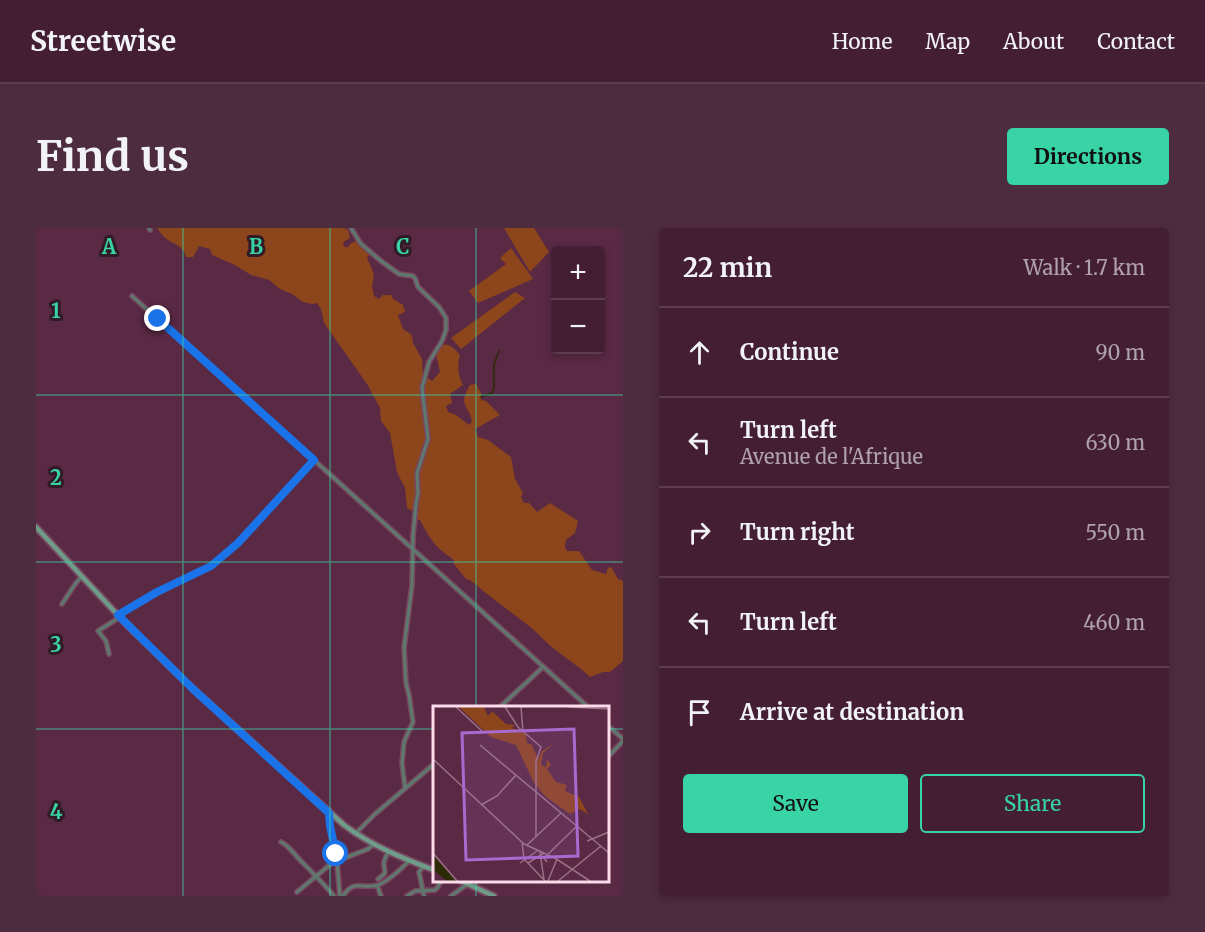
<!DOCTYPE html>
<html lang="en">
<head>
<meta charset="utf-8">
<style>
  body { margin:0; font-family:Merriweather,serif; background:#4e2c3f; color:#f1f3f6 }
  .controls { position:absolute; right:18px; top:18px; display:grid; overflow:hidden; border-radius:6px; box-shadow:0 3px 9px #0003 }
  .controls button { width:54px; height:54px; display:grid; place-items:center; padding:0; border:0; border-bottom:2px solid #5c3d4e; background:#441f33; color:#f1f3f6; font:30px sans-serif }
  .stop { position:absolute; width:18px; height:18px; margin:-14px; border:4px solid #1a73e8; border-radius:50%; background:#fff }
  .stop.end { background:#1a73e8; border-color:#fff; box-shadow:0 2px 6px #0008 }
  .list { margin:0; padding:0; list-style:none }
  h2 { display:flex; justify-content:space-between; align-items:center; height:78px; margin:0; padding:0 24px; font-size:26px }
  h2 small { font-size:20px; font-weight:400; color:#afa2ac }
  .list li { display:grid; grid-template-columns:39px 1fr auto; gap:18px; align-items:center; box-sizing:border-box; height:90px; padding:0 24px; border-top:2px solid #5c3d4e }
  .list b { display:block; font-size:22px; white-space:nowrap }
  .list p { margin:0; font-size:20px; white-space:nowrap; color:#afa2ac }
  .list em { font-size:20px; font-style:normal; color:#afa2ac }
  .actions { display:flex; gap:12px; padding:18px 24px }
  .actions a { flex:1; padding:14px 0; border:2px solid #39d4a5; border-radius:6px; text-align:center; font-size:21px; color:#39d4a5 }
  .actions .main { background:#39d4a5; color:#111 }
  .icon { flex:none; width:33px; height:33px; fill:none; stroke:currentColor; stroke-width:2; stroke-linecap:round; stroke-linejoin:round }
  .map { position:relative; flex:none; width:587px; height:668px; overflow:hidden; border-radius:6px }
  header { display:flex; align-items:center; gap:36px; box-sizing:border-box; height:84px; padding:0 30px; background:#441f33; border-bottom:2px solid #5c3d4e }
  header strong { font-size:28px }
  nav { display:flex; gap:33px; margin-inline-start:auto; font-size:21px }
  .intro { display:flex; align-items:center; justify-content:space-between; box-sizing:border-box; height:144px; padding:0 36px }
  h1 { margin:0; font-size:42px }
  .button { padding:15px 27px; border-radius:6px; background:#39d4a5; color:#111; font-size:21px; font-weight:700 }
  main { display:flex; gap:36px; padding:0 36px }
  aside { flex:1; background:#441f33; border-radius:6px; box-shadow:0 3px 9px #0003 }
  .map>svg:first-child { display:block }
  .green { fill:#8d451b }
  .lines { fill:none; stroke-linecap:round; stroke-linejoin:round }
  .stream { stroke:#2c2b05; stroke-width:1.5 }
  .minor-casing { stroke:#774962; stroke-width:6 }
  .secondary-casing { stroke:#774962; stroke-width:8 }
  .minor { stroke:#5e796e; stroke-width:3 }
  .secondary { stroke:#6f9b89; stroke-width:4.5 }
  .route { stroke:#1a73e8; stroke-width:8 }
  .grid { fill:none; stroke:#39d4a5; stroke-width:1.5; stroke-opacity:0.55 }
  .inset-road { fill:none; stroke:#9b7187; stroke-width:1.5 }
  .view { fill:#a86ace; fill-opacity:0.15; stroke:#a86ace; stroke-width:3 }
  .inset-edge { fill:none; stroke:#fcdceb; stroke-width:3 }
  .grid-label { font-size:20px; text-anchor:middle; font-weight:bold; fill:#39d4a5; stroke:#311b27; stroke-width:6; stroke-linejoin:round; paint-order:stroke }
</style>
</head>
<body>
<header>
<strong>Streetwise</strong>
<nav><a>Home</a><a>Map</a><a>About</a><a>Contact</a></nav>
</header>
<div class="intro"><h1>Find us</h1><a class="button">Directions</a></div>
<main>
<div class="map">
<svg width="587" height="668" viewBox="0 0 587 668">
  <rect width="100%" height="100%" fill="#5a2944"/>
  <!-- green -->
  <path class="green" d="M 121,0 L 309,0 L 312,2 L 314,10 L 309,13 L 307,16 L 308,19 L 312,19 L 314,16 L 320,13 L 329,16 L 336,22 L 331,30 L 338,46 L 336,58 L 338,68 L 343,71 L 347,67 L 355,67 L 357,71 L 367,77 L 369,84 L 362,87 L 367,101 L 376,107 L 377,115 L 386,131 L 387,146 L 396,153 L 404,144 L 400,126 C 406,110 416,117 424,127 C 421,138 422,147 427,157 L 414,166 L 416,175 L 410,178 L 412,184 L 420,187 L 433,197 L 436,194 C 433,175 421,180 434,157 L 440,156 L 445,165 L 445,172 L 450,173 L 464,187 L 439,201 L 442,209 L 452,212 L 475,229 L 479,251 L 487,265 L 485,269 L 488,275 L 493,275 L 501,284 L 514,275 L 542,293 L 539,305 L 530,312 L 529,319 L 531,323 L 543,323 L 556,342 L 570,346 L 572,340 L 575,339 L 582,351 L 587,353 L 587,433 L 574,444 L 567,444 L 554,449 C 544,439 532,432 521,423 C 511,416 503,406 493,398 C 474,383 454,369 434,352 L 430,351 L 418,336 L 418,333 C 415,328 411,328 407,324 C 397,316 390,304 384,292 L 378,292 L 378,284 L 371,280 L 369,260 L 361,244 L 354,205 L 345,193 L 344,180 L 331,156 L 288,95 L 285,81 L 281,75 L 276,76 L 267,74 L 256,66 L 244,61 L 233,52 L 215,47 L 199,37 L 176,27 L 174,21 L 163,18 L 157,29 L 150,29 C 147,18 140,17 132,12 C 127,9 124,4 121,0 Z
    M 468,0 L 498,0 L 513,24 L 494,44 Z
    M 475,20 L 497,51 L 442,75 L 433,63 L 470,36 L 464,30 Z
    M 479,64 L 489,70 L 425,121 L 415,110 Z"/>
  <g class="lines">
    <!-- stream -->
    <path class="stream" d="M 445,169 L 456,165 L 458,160 L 458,136 L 463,123"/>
    <!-- minor casing -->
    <g class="minor-casing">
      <path id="minor" d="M 113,0 L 114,2
        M 315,0 L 325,16 L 345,33 L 363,46 L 377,48 L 379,50 L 382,59 L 403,79 L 410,90 L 410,102 L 406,113 L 393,134 L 386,160 L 392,211 L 381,245 L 382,265 L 380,276 L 377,308 L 376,357 L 368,420 L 370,455 L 373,467 L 377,494 L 368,514 L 366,535 L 369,560
        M 96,68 L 552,479
        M 26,376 C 33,366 38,356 46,348
        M 83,387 L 121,365 L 175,338 L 203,315 L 278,232
        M 73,426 L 70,413 L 62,403 L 84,389
        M 464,479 L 507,439
        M 570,496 L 587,511
        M 570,531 L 587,513
        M 293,585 L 294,598 L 301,634 L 304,668
        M 319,606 L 339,586 L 398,536
        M 245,614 C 255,619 259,628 267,635 C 278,646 288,656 298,668
        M 387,639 L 383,644 L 388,668
        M 342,651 C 351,644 349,646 348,637 C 347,632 351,628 352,624
        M 341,657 L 345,668
        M 261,664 L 296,635 L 332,621 L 337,617
        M 307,668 C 319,650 326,662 342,657 C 353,653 365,641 373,633
        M 371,668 L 379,663 L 399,662 L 402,659 L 405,652
        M 415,668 L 437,652"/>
    </g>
    <!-- secondary casing -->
    <g class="secondary-casing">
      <path id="secondary" d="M 0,299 L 92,398 L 157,461 L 308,597 C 336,618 366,630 398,642
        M 423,652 L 458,668"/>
    </g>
    <!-- minor -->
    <use href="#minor" class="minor"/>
    <!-- secondary -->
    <use href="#secondary" class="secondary"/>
  </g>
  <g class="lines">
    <!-- route -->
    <path class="route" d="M 122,91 L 278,232 L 202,315 L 175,338 L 121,364 L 82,387 L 157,461 L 293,585 L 294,598 L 300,626"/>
  </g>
  <!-- grid -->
  <path class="grid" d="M 147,0 L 147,668M 294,0 L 294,668M 440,0 L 440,479M 0,167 L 587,167M 0,334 L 587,334M 0,501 L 398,501M 570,501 L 587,501M 440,652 L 440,668"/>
  <!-- overview -->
  <g transform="translate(397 478)">
    <rect width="176" height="176" fill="#5a2944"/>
    <path d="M 26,1 L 51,1 L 55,10 L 59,5 L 73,18 L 82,19 L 79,22 L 93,28 L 94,37 L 99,39 L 105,53 L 109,45 L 122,37 L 110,47 L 108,59 L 113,61 L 114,53 L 118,59 L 114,63 L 123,76 L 134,79 L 132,85 L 146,91 L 155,108 L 146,103 L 137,108 L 113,91 L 101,77 L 83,39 L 58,31 Z" fill="#8d451b"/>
    <path d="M 0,149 L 23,175 L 14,175 L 4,167 L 0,162 Z" fill="#2c2b05"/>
    <path class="inset-road" d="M 23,1 L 50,26M 72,1 L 85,21 L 108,41 L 103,55 L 103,131M 88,1 L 90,26M 136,1 L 176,3M 47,39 L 176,147M 0,53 L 91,138 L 122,152 L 157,175M 48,99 L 64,90 L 83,69M 154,135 L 176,126M 89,136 L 91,153 L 112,175M 94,139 L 128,107M 107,146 L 111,174M 0,147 L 24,175M 114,156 L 111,152 L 144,120M 87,157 L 104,145M 95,157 L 111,147M 115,175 L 124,153M 125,175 L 168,140"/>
    <path class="view" d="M 141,23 L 145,150 L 33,154 L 29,27 Z"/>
    <rect width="176" height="176" class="inset-edge"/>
  </g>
  <g class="grid-label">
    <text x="73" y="26">A</text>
    <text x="220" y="26">B</text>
    <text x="367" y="26">C</text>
    <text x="20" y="90">1</text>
    <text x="20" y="257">2</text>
    <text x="20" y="424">3</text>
    <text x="20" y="591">4</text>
  </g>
</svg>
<div class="controls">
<button>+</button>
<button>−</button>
</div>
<div class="stop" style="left:300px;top:626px"></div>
<div class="stop end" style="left:122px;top:91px"></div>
</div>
<aside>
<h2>22 min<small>Walk · 1.7 km</small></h2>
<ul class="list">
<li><svg class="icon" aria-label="ahead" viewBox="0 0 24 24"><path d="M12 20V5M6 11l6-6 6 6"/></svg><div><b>Continue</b></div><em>90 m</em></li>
<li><svg class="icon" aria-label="left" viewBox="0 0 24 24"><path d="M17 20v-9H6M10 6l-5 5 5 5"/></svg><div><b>Turn left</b><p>Avenue de l'Afrique</p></div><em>630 m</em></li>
<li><svg class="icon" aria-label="right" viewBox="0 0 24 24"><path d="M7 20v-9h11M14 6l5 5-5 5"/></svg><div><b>Turn right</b></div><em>550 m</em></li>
<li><svg class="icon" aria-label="left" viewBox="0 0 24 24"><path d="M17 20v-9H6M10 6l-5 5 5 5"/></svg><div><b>Turn left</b></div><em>460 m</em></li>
<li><svg class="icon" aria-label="arrive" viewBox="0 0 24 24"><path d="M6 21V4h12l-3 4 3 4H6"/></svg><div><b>Arrive at destination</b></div></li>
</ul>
<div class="actions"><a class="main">Save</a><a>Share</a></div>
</aside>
</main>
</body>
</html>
